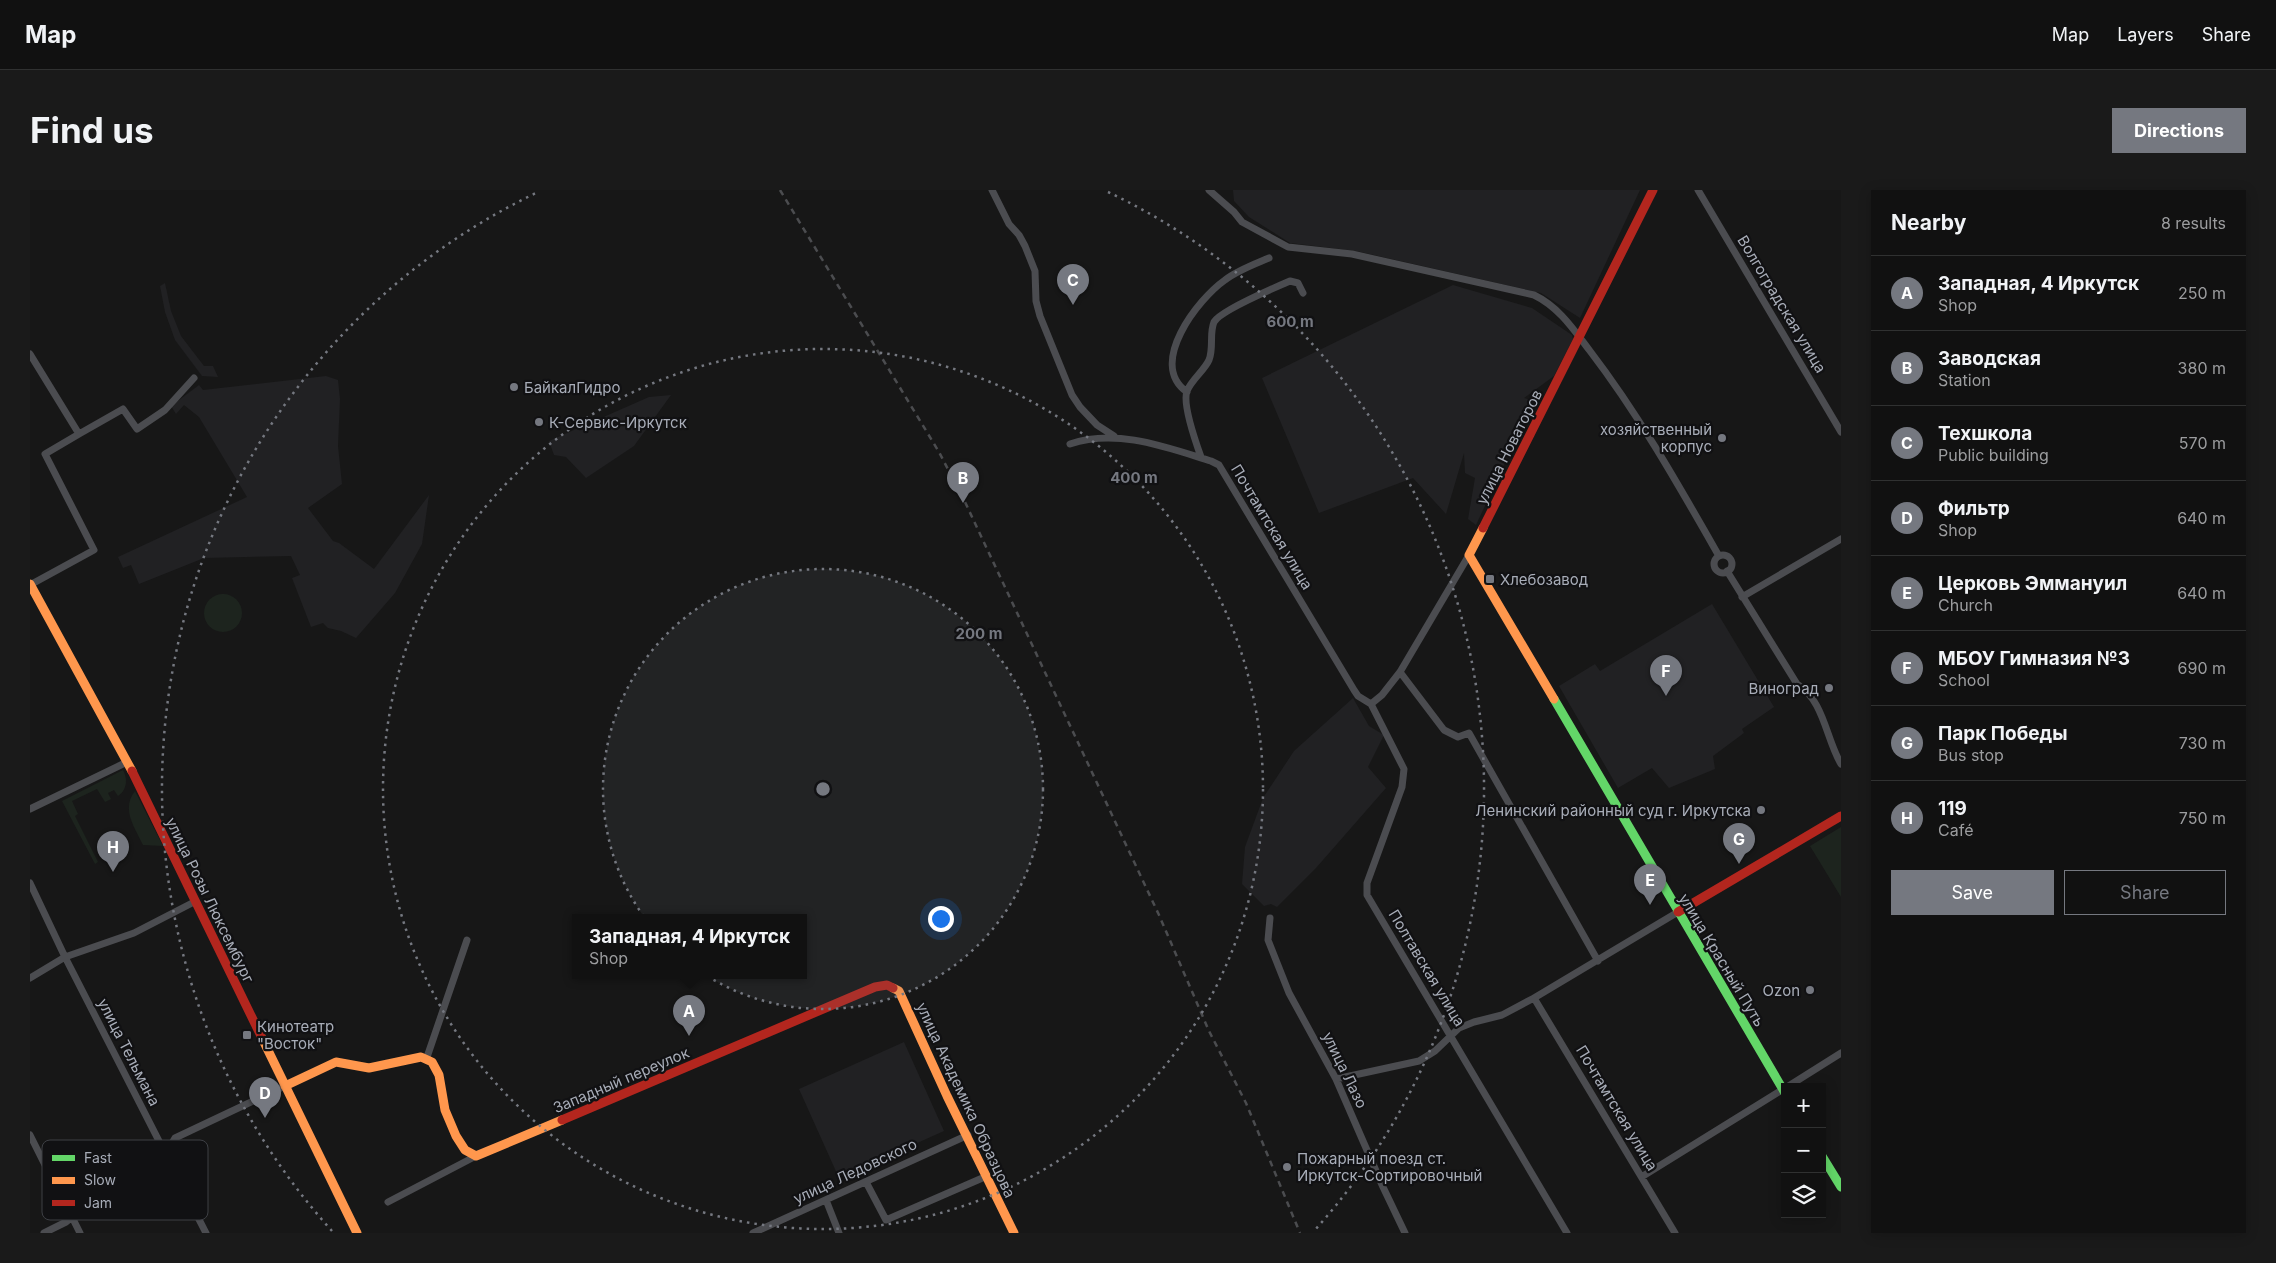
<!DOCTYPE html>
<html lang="en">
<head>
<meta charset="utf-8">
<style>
  body { margin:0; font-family:Inter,sans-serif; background:#1a1a1a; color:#f1f3f6 }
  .controls { position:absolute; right:15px; bottom:15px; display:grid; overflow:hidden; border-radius:0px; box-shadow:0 2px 12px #0003 }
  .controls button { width:45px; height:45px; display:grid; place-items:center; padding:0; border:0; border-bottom:1px solid #303131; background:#111; color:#f1f3f6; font:25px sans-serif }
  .you { position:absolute; left:910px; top:728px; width:18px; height:18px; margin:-12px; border:4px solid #fff; border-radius:50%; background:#1a73e8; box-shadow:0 0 0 8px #1a73e833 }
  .badge { display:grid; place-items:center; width:32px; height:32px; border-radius:50%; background:#757880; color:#fff; font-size:16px; font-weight:700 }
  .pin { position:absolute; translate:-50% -41px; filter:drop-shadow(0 1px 2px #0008) }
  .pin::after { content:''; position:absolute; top:26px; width:18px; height:15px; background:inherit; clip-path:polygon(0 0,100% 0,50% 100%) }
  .popup { position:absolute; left:542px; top:724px; width:235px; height:65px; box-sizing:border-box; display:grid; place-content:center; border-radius:0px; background:#111; filter:drop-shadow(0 1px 4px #0005); font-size:16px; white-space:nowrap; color:#9c9d9f }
  .popup b { font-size:19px; color:#f1f3f6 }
  .popup::after { content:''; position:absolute; left:50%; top:100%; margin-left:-10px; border:10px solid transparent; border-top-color:#111 }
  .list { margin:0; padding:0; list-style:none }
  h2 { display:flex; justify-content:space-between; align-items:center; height:65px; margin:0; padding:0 20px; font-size:21px }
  h2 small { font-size:16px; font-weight:400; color:#9c9d9f }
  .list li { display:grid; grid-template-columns:32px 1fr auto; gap:15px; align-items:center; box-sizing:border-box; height:75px; padding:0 20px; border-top:1px solid #303131 }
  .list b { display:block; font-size:19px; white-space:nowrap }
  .list p { margin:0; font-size:16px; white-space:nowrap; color:#9c9d9f }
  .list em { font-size:16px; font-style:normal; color:#9c9d9f }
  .actions { display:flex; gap:10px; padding:15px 20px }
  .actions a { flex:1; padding:11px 0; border:1px solid #757880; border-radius:0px; text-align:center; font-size:18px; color:#757880 }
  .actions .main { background:#757880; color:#fff }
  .icon { flex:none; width:28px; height:28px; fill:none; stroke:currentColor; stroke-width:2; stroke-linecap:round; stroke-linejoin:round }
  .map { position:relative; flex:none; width:1811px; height:1043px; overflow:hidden; border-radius:0px }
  header { display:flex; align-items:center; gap:30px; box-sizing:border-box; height:70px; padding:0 25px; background:#111; border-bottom:1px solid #303131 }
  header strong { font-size:24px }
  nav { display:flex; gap:28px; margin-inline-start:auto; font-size:18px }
  .intro { display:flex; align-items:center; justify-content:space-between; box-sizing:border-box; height:120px; padding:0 30px }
  h1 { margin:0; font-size:35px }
  .button { padding:12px 22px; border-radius:0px; background:#757880; color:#fff; font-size:18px; font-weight:700 }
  main { display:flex; gap:30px; padding:0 30px }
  aside { flex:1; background:#111; border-radius:0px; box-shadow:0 2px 12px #0003 }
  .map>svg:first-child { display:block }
  .built { fill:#212123 }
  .green { fill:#1d241e }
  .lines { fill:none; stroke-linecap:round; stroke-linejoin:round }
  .street { stroke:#4b4c50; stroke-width:7 }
  .fast { stroke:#63d668; stroke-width:9 }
  .slow { stroke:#ff974d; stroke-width:9 }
  .jam { stroke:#b3261e; stroke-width:9 }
  .rail { stroke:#4b4c4f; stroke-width:2.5; stroke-dasharray:6 5; stroke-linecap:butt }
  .ring { fill:none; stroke:#757880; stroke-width:2.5; stroke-dasharray:2.5 5 }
  .poi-dot { fill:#757880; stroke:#111113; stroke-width:2 }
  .labels { text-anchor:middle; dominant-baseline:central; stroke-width:4.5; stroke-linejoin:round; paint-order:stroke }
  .street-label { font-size:15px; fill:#a8adb8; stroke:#111113 }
  .poi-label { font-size:15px; fill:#a8adb8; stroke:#111113; text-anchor:start }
  .key { fill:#111113; stroke:#3e4045; stroke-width:1 }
  .key-label { font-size:14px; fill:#a8adb8 }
  .centre { fill:#757880; stroke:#111113; stroke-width:2.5 }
  .ring-label { font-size:15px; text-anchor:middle; font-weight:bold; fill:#757880; stroke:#111113; stroke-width:4.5; stroke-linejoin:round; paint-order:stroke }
</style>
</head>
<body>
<header>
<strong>Map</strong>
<nav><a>Map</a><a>Layers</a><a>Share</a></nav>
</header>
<div class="intro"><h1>Find us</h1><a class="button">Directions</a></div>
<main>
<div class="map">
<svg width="1811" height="1043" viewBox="0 0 1811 1043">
  <rect width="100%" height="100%" fill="#171717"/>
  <!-- built -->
  <path class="built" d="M 1203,0 L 1610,0 L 1550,128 L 1511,103 L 1326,61 L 1260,53 L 1219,27 L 1204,11 Z
    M 135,93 L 141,121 L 151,146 L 174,176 L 183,176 L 188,187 L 172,186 L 145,150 L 135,122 L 130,96 Z
    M 1423,95 L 1502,118 L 1542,145 L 1543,149 L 1524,186 L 1494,208 L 1504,211 L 1446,335 L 1438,329 L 1445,288 L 1435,283 L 1434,263 L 1416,324 L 1383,288 L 1289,323 L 1232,188 Z
    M 296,186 L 308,190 L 310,209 L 308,256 L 312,294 L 278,318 L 303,351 L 309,353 L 344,379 L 399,305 L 392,354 L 365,403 L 326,448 L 311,441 L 298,438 L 293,433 L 281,437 L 262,388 L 270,385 L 261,366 L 174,368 L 109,394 L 101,375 L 93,378 L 88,367 L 217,307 L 169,227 L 154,215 L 146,224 L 141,216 L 169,195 L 173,200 Z
    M 641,205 L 604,256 L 556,288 L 536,267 L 524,265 L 519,251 L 619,207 Z
    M 1682,414 L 1744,517 L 1712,539 L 1714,543 L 1683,566 L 1685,579 L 1639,598 L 1622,578 L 1588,598 L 1529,496 L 1565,474 L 1570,481 Z
    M 1323,508 L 1339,536 L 1354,545 L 1338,577 L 1356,598 L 1286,678 L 1247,717 L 1241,714 L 1234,716 L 1212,694 L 1215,657 L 1233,608 L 1264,561 Z
    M 874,852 L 914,941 L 809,988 L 769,899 Z"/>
  <!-- green -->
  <path class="green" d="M174 423a19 19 0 1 1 38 0a19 19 0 1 1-38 0Z
    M 93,580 C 98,589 97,600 88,606 L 84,600 L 78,603 L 81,609 L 75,612 L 67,599 L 42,611 L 48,624 L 45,626 L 68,672 L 65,674 L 32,611 Z
    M 105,601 L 133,656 L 113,655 C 104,636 91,619 105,601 Z
    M 1811,637 L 1811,707 L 1780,656 Z"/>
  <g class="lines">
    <!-- street -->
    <path class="street" d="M 962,0 L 979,34 L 989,45 L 995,56 L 1005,81 L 1006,111 L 1010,126 L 1042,205 L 1050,217 L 1067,235 L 1084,246
      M 1179,0 L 1204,22 L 1212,32 L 1258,57 L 1322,64 L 1504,105 C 1529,117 1544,140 1560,161 C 1609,225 1649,296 1689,366
      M 1668,0 L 1811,242
      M 1157,202 C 1117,174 1168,109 1195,90 C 1208,80 1225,74 1239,68
      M 49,244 L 93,219 L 107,239 L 135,220 L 164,188
      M 1040,254 C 1086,238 1136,257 1181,271 L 1189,275 L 1324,500 L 1328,506 L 1341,514
      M 1171,267 C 1166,253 1152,214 1157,201 C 1162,189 1174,181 1179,170 C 1184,157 1179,144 1184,132 C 1190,121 1246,97 1260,91 L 1268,93 L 1273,103
      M1684 374a9 9 0 1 1 18 0a9 9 0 1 1-18 0Z
      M 1697,381 L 1767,494 C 1794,510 1796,549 1811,574
      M 0,395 L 64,360 L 15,264 L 49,244 L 0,164
      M 1712,407 L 1811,349
      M 1370,482 L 1414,540 L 1428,547 L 1439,543 L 1568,771
      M 1341,514 L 1374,579 L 1372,597 L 1337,693 L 1337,705 L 1537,1043
      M 1341,514 L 1352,505 L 1370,482 L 1439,365
      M 0,619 L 97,572
      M 0,693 L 35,767 L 176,1043
      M 1240,728 L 1238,750 L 1259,803 L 1306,889 L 1353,997 L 1375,1043
      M 0,788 L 35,767 L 104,743 L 166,711
      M 1504,808 L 1645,1043
      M 396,870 L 437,750
      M 1306,889 L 1389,871 L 1405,861 L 1429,838 L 1444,832 L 1472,825 L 1504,808 L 1648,722
      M 1757,897 L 1811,863
      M 0,945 L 23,991 L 41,1013
      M 1613,986 L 1755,898
      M 836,992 L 856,1030 L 957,986
      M 796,1010 L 809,1043
      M 358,1012 L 446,966
      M 42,1027 L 50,1043
      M 14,1043 L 36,1032 L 42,1027 L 41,1013 L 135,965 L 145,948 L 255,896
      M 723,1043 L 938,945"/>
    <!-- fast -->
    <path class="fast" d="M 1524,509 L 1755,903
      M 1792,966 L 1811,997"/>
    <!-- slow -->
    <path class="slow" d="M 1453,338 L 1439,365 L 1524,509
      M 0,394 L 102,581
      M 863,798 L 869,801 L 917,906 L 984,1043
      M 232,848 L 327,1043
      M 255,896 L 306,872 L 339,878 L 391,867 L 402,872 L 409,885 L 415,920 L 426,946 L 435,960 L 446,966 L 532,930"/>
    <!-- jam -->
    <path class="jam" d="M 1453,338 L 1623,0
      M 102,581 L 232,848
      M 1648,722 L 1811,626
      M 532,930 L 845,797 L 857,795 L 863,798"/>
    <!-- rail -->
    <path class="rail" d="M 750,0 L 909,262 L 935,312 L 1129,725 L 1179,841 L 1216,913 L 1270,1043"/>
  </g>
  <!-- distance rings -->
  <circle cx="793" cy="599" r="220" fill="#757880" fill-opacity=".12"/>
  <g class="ring">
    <circle cx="793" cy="599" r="220"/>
    <circle cx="793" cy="599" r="440"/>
    <path d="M302 1041A661 661 0 0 1 508 2M1078 2A661 661 0 0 1 1284 1041"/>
  </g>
  <!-- markers -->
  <g class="poi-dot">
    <circle cx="484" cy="197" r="5"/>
    <circle cx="509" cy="232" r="5"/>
    <circle cx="1692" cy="248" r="5"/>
    <rect x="1455" y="384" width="10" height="10" rx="2.5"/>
    <circle cx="1799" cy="498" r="5"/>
    <circle cx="1731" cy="620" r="5"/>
    <circle cx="1780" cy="800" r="5"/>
    <rect x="212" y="840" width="10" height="10" rx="2.5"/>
    <circle cx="1257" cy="977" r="5"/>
  </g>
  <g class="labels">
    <!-- street labels -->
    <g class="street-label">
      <text transform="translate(1752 114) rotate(59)">Волгоградская улица</text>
      <text transform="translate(1479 257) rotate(-63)">улица Новаторов</text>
      <text transform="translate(1242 337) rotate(59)">Почтамтская улица</text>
      <text transform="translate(180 710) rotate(64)">улица Розы Люксембург</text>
      <text transform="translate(1692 770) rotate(59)">улица Красный Путь</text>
      <text transform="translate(1397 778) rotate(59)">Полтавская улица</text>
      <text transform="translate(99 862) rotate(63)">улица Тельмана</text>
      <text transform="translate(1315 880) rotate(64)">улица Лазо</text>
      <text transform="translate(591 890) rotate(-23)">Западный переулок</text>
      <text transform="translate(936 910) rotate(65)">улица Академика Образцова</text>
      <text transform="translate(1587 918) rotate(59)">Почтамтская улица</text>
      <text transform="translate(825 981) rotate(-25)">улица Ледовского</text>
    </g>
    <!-- poi labels -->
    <g class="poi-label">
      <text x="494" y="197">БайкалГидро</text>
      <text x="519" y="232">К-Сервис-Иркутск</text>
      <text x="1682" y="239" text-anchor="end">хозяйственный<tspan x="1682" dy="17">корпус</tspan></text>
      <text x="1470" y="389">Хлебозавод</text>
      <text x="1789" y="498" text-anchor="end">Виноград</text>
      <text x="1721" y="620" text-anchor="end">Ленинский районный суд г. Иркутска</text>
      <text x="1770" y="800" text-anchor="end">Ozon</text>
      <text x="227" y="836">Кинотеатр<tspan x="227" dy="17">"Восток"</tspan></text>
      <text x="1267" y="968">Пожарный поезд ст.<tspan x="1267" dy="17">Иркутск-Сортировочный</tspan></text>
    </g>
  </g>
  <!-- legend -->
  <rect x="12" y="950" width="166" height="80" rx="8" class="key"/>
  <rect x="22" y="965" width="23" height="6" fill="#63d668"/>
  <rect x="22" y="987" width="23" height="7" fill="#ff974d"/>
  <rect x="22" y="1010" width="23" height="6" fill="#b3261e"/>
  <g class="key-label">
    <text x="54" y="973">Fast</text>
    <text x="54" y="995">Slow</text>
    <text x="54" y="1018">Jam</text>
  </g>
  <circle cx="793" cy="599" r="8" class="centre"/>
  <g class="ring-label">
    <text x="1260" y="137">600 m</text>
    <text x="1104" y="293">400 m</text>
    <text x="949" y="449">200 m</text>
  </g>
</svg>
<div class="controls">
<button>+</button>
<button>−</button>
<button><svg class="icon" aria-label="layers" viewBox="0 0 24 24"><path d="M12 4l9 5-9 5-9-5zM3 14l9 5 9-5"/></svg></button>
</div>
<div class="you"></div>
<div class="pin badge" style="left:659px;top:846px">A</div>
<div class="popup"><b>Западная, 4 Иркутск</b>Shop</div>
<div class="pin badge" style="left:933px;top:313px">B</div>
<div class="pin badge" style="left:1043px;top:115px">C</div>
<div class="pin badge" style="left:235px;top:928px">D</div>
<div class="pin badge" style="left:1620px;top:715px">E</div>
<div class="pin badge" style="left:1636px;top:506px">F</div>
<div class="pin badge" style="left:1709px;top:674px">G</div>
<div class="pin badge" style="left:83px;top:682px">H</div>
</div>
<aside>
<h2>Nearby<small>8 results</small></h2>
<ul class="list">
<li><span class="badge">A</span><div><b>Западная, 4 Иркутск</b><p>Shop</p></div><em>250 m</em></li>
<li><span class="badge">B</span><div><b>Заводская</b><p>Station</p></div><em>380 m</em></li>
<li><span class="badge">C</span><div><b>Техшкола</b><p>Public building</p></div><em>570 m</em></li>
<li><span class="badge">D</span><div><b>Фильтр</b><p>Shop</p></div><em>640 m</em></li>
<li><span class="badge">E</span><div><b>Церковь Эммануил</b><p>Church</p></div><em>640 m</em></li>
<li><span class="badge">F</span><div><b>МБОУ Гимназия №3</b><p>School</p></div><em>690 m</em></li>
<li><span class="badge">G</span><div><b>Парк Победы</b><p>Bus stop</p></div><em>730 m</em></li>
<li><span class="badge">H</span><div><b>119</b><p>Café</p></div><em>750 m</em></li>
</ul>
<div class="actions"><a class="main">Save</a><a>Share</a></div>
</aside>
</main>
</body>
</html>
